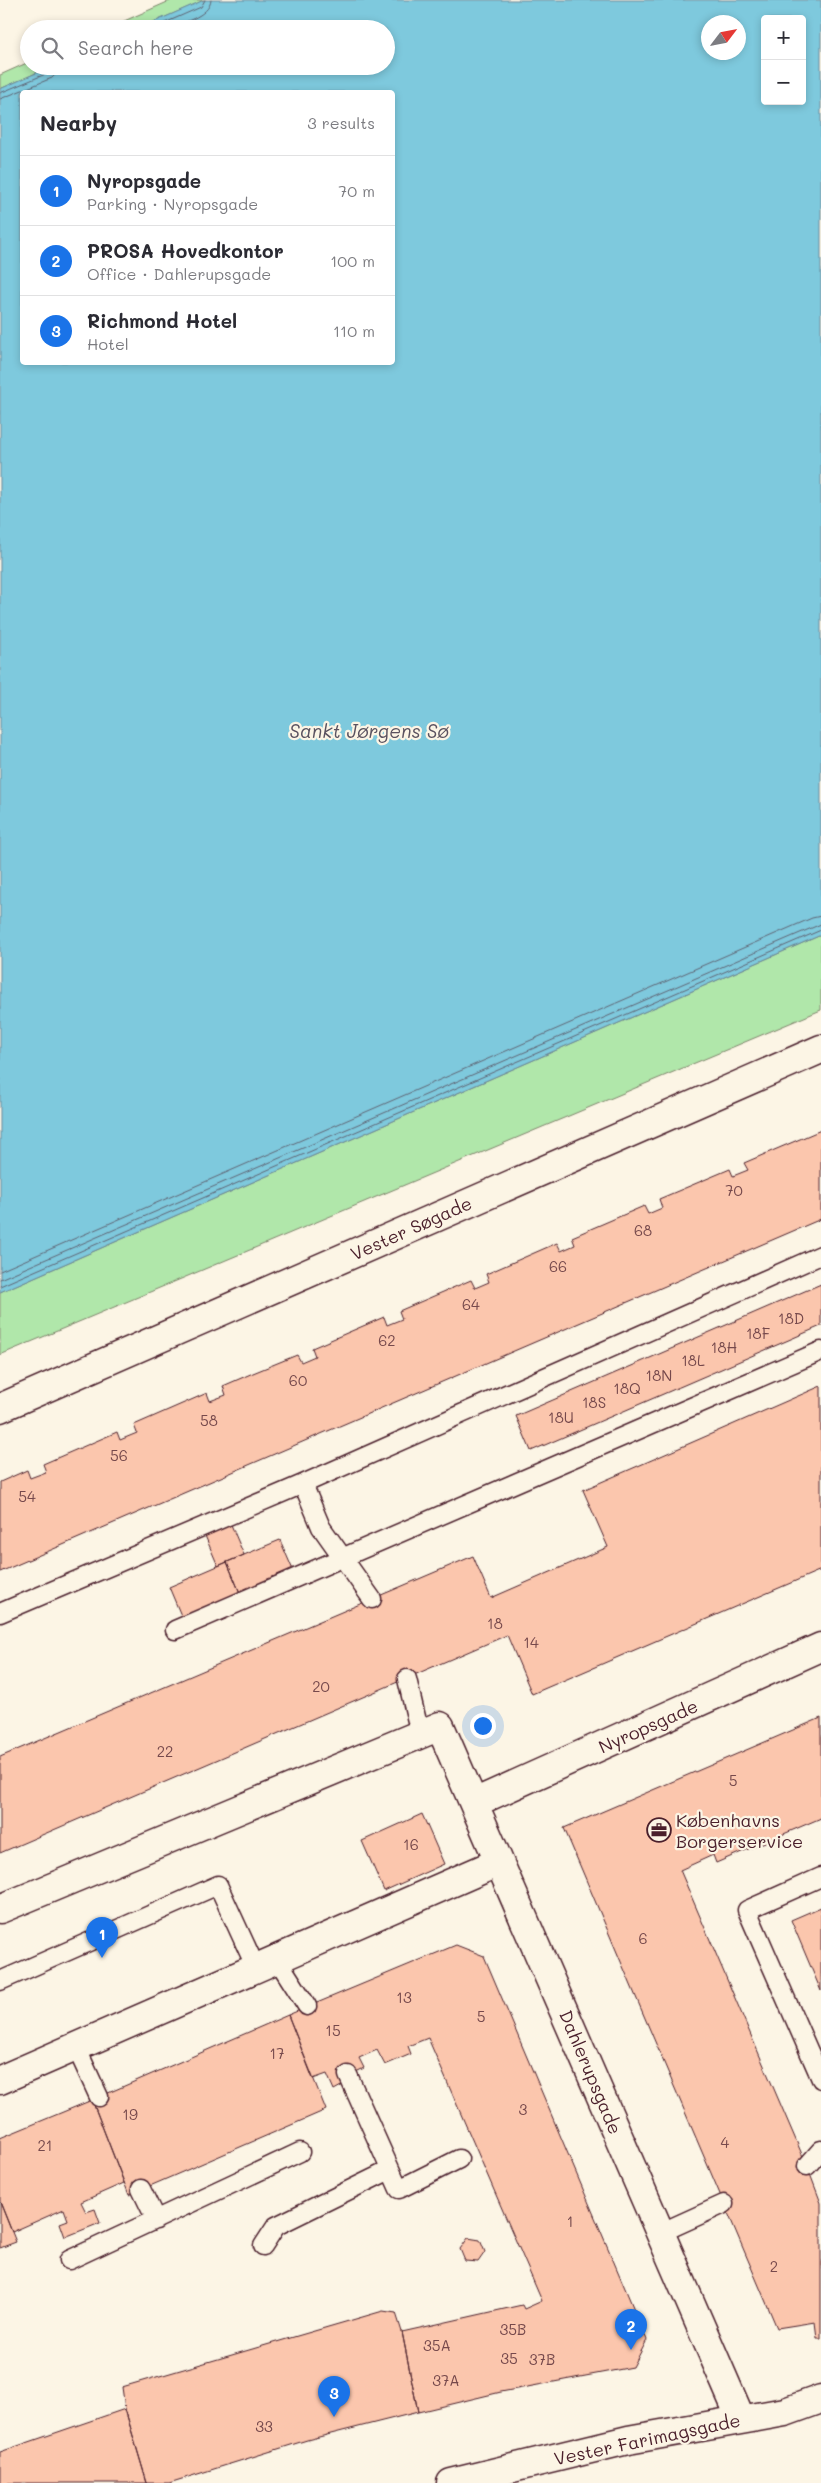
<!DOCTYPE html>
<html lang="en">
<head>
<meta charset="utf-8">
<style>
  body { margin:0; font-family:Mali,sans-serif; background:#f2f2f3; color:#2b2b33 }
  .controls { position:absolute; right:15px; top:15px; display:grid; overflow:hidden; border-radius:5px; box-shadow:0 2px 8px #0003 }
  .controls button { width:45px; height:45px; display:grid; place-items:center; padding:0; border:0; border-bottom:1px solid #e1e1e2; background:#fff; color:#2b2b33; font:25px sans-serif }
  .compass { position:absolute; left:701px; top:15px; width:45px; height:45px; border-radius:50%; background:#fff; box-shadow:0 2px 8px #0003; rotate:58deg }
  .you { position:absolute; left:482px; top:1725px; width:18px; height:18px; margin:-12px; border:4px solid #fff; border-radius:50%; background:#1a73e8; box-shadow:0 0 0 8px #1a73e833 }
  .badge { display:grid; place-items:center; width:32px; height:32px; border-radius:50%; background:#1a73e8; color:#fff; font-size:16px; font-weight:700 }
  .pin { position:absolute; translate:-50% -41px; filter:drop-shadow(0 1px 2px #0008) }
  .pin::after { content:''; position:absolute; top:26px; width:18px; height:15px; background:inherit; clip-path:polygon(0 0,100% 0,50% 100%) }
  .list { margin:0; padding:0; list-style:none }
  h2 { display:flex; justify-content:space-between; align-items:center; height:65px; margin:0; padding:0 20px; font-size:21px }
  h2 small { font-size:16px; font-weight:400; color:#7c7c81 }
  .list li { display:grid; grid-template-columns:32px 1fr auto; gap:15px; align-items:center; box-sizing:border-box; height:70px; padding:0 20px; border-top:1px solid #e1e1e2 }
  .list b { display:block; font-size:19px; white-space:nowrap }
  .list p { margin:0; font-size:16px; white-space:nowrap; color:#7c7c81 }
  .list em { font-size:16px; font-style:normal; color:#7c7c81 }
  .icon { flex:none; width:28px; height:28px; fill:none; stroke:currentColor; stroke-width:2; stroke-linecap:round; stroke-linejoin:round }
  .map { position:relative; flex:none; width:821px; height:2483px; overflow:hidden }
  .search { position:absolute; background:#fff; box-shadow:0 2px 8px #0003; left:20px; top:20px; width:375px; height:55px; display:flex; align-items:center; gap:12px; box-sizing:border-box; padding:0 18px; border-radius:28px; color:#7c7c81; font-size:19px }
  .panel { position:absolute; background:#fff; box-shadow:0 2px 8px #0003; left:20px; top:90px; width:375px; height:275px; border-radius:5px }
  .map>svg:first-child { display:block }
  .green { fill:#b0e7aa; stroke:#7d836a }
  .water { fill:#7ec9dd; stroke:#698596; fill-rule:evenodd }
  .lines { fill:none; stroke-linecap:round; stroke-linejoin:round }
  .shore { stroke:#5f6372; stroke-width:1 }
  .building { fill:#fbc6ad; stroke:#4a1f2b }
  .lane-casing { stroke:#4a1f2b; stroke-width:21 }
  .street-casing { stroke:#4a1f2b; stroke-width:31 }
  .secondary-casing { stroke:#4a1f2b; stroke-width:31 }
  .lane { stroke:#fcf5e5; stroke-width:18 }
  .street { stroke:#fcf5e5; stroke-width:28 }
  .secondary { stroke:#fcf5e5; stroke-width:28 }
  .labels { text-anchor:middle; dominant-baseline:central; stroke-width:4.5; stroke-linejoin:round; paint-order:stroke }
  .number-label { font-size:15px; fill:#76494c }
  .street-label { font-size:18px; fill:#4a1f2b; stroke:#fcf5e5 }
  .poi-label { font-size:18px; fill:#4a1f2b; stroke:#fcf5e5; text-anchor:start }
  .water-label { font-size:19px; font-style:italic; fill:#5a5260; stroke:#fcf5e5 }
</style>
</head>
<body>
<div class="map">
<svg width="821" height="2483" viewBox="0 0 821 2483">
  <rect width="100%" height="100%" fill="#fcf5e5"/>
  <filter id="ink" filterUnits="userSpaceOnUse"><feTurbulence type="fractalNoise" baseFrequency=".02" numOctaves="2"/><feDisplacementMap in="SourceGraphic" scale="10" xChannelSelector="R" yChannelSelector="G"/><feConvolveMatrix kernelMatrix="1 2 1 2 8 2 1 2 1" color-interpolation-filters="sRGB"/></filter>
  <g filter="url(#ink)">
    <!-- green -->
    <path class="green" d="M 172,0 L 205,0 L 138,29 L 106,29 Z
      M 29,62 L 29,66 L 52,66 L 0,89 L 0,75 Z
      M 821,935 L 821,1010 L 0,1355 L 0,1292 Z"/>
    <!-- water -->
    <path class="water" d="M 204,0 L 821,0 L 821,935 L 0,1292 L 0,89 L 52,66 L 386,66 L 386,29 L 138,29 ZM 765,19 L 802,19 L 802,101 L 765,101 ZM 708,22 L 738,22 L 738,52 L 708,52 ZM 22,92 L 392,92 L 392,362 L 22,362 Z"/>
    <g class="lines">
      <!-- shore -->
      <path class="shore" d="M 151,29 L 201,7 L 205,0
        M 166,29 C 180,23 210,17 211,0
        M 0,93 L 48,73 L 52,66
        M 0,99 L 52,78 L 57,73 L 58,66
        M 0,1271 L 812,918 L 821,916
        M 0,1279 L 821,924
        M 0,1286 L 821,930"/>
    </g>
    <!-- building -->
    <path class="building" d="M 821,1130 L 821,1219 L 0,1572 L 0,1482 L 27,1470 L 30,1478 L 46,1472 L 43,1464 L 117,1432 L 120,1440 L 137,1433 L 134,1425 L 207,1393 L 210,1401 L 226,1395 L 223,1386 L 253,1373 L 297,1355 L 301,1362 L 315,1356 L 312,1348 L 384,1317 L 387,1325 L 402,1319 L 399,1311 L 471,1280 L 475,1288 L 489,1282 L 486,1274 L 557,1243 L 561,1251 L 575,1245 L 572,1237 L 644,1206 L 648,1214 L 662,1208 L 659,1199 L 730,1169 L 733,1176 L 748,1170 L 744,1163 Z
      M 821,1284 L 821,1326 L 531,1451 L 516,1416 Z
      M 821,1386 L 821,1570 L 532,1694 L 507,1635 L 0,1853 L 0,1757 L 473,1556 L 491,1598 L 608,1547 L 583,1490 Z
      M 229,1520 L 244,1555 L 218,1566 L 203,1531 Z
      M 280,1540 L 296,1577 L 243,1600 L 227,1562 Z
      M 227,1562 L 243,1600 L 185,1625 L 169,1587 Z
      M 821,1718 L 821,1818 L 716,1863 L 713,1855 L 680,1870 L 807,2166 L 821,2203 L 821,2338 L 817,2338 L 815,2322 L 777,2328 L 564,1828 Z
      M 422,1814 L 444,1864 L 384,1891 L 362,1841 Z
      M 821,1907 L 821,1991 L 791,1920 Z
      M 456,1945 L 484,1956 L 647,2340 L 633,2367 L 501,2392 L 418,2412 L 402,2332 L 522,2305 L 524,2309 L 542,2301 L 428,2038 L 408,2046 L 411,2054 L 385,2065 L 377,2050 L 359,2058 L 364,2068 L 340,2080 L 343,2085 L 334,2090 L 327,2074 L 313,2079 L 288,2015 Z
      M 288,2015 L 326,2110 L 129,2195 L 92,2100 Z
      M 92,2100 L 124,2183 L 81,2202 L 86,2212 L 95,2209 L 100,2223 L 65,2237 L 60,2223 L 68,2220 L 64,2209 L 12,2232 L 0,2202 L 0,2138 Z
      M 0,2202 L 16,2242 L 0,2248 Z
      M 468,2238 L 480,2240 L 485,2252 L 478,2262 L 465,2261 L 460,2249 Z
      M 383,2311 L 396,2313 L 402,2332 L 418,2412 L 307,2440 L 169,2483 L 147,2483 L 125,2409 L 122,2387 Z
      M 125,2409 L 147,2483 L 0,2483 L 0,2452 Z"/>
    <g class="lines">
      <!-- lane casing -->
      <g class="lane-casing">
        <path id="lane" d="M 303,1484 L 321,1527 L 372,1599
          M 0,1613 L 303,1484 L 821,1255
          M 175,1630 L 821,1351
          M 407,1679 L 420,1734
          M 821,1877 L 747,1910 L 821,2079
          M 277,1959 L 307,2006
          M 0,1981 L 218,1885 L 256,1968
          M 76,2047 L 99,2097
          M 348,2075 L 399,2189 L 459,2159
          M 807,2166 L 821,2150
          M 141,2189 L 156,2220
          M 660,2233 L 724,2204
          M 263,2246 L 276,2226 L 390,2170
          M 69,2260 L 300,2152"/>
      </g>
      <!-- street casing -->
      <g class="street-casing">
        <path id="street" d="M 0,1408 L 821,1049
          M 474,1803 L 821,1647
          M 0,1909 L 440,1726 L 741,2419
          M 0,2080 L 499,1862"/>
      </g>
      <!-- secondary casing -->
      <g class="secondary-casing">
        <path id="secondary" d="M 451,2483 L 628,2440 L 785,2412 L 821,2399"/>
      </g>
      <!-- lane -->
      <use href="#lane" class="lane"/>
      <!-- street -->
      <use href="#street" class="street"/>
      <!-- secondary -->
      <use href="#secondary" class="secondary"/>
    </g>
  </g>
  <!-- icons -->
  <defs>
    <g id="office-ring" transform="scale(1.25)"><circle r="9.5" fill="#fcf5e5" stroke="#4a1f2b" stroke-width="1.5"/><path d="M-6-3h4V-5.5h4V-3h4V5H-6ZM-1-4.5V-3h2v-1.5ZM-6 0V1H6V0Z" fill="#4a1f2b"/></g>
  </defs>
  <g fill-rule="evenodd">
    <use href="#office-ring" x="659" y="1830"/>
  </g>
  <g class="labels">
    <!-- number labels -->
    <g class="number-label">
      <text x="734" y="1190">70</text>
      <text x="643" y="1230">68</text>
      <text x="558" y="1266">66</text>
      <text x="471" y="1304">64</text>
      <text x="791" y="1318">18D</text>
      <text x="758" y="1333">18F</text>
      <text x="387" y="1340">62</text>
      <text x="724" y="1347">18H</text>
      <text x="693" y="1360">18L</text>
      <text x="659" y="1375">18N</text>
      <text x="298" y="1380">60</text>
      <text x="627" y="1388">18Q</text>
      <text x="594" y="1402">18S</text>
      <text x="561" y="1417">18U</text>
      <text x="209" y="1420">58</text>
      <text x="119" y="1455">56</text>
      <text x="27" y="1496">54</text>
      <text x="495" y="1623">18</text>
      <text x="531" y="1642">14</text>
      <text x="321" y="1686">20</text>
      <text x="165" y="1751">22</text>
      <text x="733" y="1780">5</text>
      <text x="411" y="1844">16</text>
      <text x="643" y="1938">6</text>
      <text x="404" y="1997">13</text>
      <text x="481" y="2016">5</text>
      <text x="333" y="2030">15</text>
      <text x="277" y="2053">17</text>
      <text x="523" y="2109">3</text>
      <text x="130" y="2114">19</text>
      <text x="725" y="2142">4</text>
      <text x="45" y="2145">21</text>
      <text x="570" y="2221">1</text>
      <text x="774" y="2266">2</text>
      <text x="513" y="2329">35B</text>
      <text x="437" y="2345">35A</text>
      <text x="509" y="2358">35</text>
      <text x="542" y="2359">37B</text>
      <text x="446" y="2380">37A</text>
      <text x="264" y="2426">33</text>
    </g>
    <!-- street labels -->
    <g class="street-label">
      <text transform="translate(411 1228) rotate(-24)">Vester Søgade</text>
      <text transform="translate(648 1726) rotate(-24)">Nyropsgade</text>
      <text transform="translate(591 2072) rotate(67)">Dahlerupsgade</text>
      <text transform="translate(647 2439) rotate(-12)">Vester Farimagsgade</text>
    </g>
    <!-- poi labels -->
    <g class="poi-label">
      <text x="676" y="1820">Københavns<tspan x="676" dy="21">Borgerservice</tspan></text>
    </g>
    <!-- water labels -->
    <g class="water-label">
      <text x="369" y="730">Sankt Jørgens Sø</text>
    </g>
  </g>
</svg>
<div class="controls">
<button>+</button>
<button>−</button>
</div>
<svg class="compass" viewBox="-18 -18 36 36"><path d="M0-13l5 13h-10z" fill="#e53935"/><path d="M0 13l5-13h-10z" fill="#7c7c81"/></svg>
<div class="you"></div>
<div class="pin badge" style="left:102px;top:1958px">1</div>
<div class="pin badge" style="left:631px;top:2350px">2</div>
<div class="pin badge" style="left:334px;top:2417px">3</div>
<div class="search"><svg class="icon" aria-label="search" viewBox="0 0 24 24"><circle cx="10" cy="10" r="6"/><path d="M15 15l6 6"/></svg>Search here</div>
<section class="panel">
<h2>Nearby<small>3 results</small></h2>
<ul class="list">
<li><span class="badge">1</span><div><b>Nyropsgade</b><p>Parking · Nyropsgade</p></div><em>70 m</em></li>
<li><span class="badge">2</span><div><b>PROSA Hovedkontor</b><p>Office · Dahlerupsgade</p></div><em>100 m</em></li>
<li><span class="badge">3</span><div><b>Richmond Hotel</b><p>Hotel</p></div><em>110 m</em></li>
</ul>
</section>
</div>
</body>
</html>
